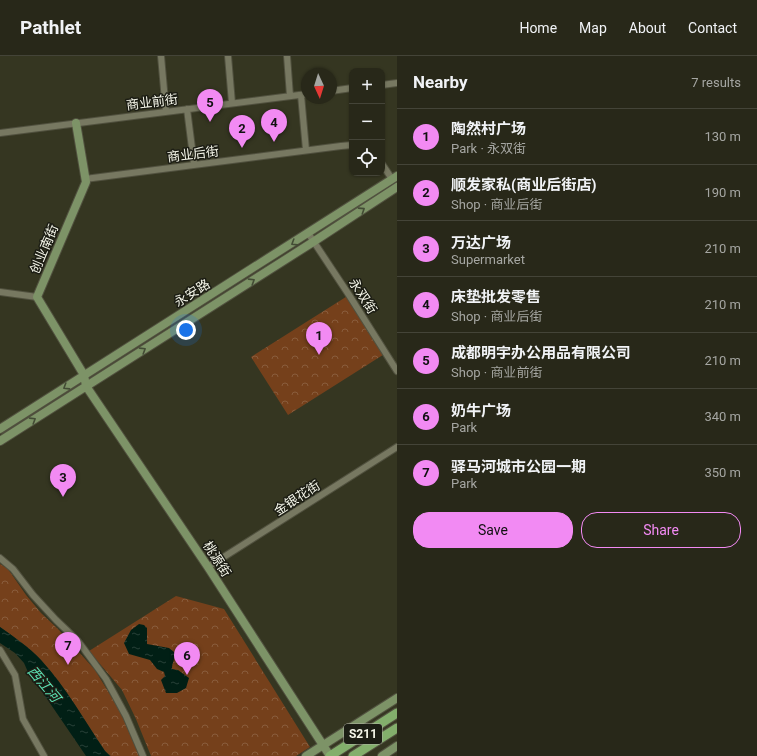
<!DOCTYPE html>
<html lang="en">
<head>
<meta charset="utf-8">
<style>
  body { margin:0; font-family:Roboto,"Noto Sans SC",sans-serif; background:#343426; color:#f1f3f6 }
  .controls { position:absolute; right:12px; top:12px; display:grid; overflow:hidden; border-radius:8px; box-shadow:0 1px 3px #0004 }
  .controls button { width:36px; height:36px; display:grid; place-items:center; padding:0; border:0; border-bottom:1px solid #444438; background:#282819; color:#f1f3f6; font:20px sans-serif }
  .compass { position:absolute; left:301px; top:12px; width:36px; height:36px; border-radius:50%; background:#282819; box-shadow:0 1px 3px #0004; rotate:176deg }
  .you { position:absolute; left:186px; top:274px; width:14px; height:14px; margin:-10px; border:3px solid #fff; border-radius:50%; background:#1a73e8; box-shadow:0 0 0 6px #1a73e833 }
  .badge { display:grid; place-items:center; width:26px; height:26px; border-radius:50%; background:#f28af3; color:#111; font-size:13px; font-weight:700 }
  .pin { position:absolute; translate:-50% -33px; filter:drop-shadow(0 1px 2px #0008) }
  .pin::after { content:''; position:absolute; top:21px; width:14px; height:12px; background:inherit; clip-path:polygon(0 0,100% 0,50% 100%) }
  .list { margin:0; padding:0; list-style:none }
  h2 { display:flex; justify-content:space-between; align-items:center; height:52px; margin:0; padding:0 16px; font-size:17px }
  h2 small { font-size:13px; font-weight:400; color:#a5a6a2 }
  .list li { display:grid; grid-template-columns:26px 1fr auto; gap:12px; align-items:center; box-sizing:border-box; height:56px; padding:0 16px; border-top:1px solid #444438 }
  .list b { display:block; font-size:15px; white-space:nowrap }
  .list p { margin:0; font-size:13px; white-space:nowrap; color:#a5a6a2 }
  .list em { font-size:13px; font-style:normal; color:#a5a6a2 }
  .actions { display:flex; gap:8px; padding:12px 16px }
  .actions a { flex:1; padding:9px 0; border:1px solid #f28af3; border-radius:16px; text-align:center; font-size:14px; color:#f28af3 }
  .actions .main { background:#f28af3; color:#111 }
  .icon { flex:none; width:22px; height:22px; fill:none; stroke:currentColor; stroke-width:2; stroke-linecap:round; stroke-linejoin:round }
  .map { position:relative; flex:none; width:397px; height:700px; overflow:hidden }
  header { display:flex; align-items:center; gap:24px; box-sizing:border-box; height:56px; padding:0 20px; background:#282819; border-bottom:1px solid #444438 }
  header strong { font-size:19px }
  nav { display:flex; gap:22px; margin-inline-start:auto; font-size:14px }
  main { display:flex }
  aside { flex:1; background:#282819 }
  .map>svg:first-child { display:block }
  .forest { fill:url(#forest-crowns) }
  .water { fill:url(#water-ripples) }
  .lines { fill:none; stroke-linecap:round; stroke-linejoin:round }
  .street-casing { stroke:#51513f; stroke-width:8 }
  .secondary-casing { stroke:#51513f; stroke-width:10 }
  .primary-casing { stroke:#51513f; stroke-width:11 }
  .street { stroke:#777861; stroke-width:6 }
  .secondary { stroke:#7d9367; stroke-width:8 }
  .primary { stroke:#83af6c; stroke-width:9 }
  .oneway { stroke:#434c35 }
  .labels { text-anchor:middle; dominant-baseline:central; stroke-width:3; stroke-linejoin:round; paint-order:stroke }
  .shield { fill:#1c1d14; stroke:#b4b5a9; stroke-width:1 }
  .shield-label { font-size:12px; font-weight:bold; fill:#f5f6e9 }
  .street-label { font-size:13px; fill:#f5f6e9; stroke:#1c1d14 }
  .water-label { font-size:14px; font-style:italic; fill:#5be1b3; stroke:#1c1d14 }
</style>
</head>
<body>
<header>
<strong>Pathlet</strong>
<nav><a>Home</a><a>Map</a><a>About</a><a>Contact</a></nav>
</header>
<main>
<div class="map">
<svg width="397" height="700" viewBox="0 0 397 700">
  <defs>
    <pattern id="forest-crowns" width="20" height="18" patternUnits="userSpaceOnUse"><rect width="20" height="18" fill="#75401b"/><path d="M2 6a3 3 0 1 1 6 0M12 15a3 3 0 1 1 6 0" fill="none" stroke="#895c3c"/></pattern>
    <pattern id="water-ripples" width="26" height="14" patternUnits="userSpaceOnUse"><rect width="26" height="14" fill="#011f15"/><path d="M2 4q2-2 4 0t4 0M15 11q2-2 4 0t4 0" fill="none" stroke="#274037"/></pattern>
  </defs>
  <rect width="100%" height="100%" fill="#353621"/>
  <!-- forest -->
  <path class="forest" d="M 349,239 L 386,297 L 288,359 L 251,301 Z
    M 0,508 L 8,513 L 26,539 L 41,557 L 59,574 L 95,614 L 120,655 L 139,700 L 111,700 L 105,695 C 84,664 66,631 41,604 C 29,591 14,581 0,571 Z
    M 176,540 L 224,553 L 310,691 L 296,700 L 151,700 L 136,663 L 122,634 L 89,595 Z"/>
  <!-- water -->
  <path class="water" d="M 139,568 L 144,569 L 147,572 L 147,588 L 169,592 L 174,596 C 176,602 172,606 172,613 L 178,614 L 189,622 L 186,632 L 177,637 L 166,637 L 161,624 L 165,620 L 164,616 L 157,613 L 150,604 L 129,598 L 124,587 L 131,574 Z
    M 0,571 C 14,581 29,591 41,604 C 66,631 84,664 105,695 L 110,700 L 86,700 L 43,637 L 31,623 L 24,607 L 15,597 L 0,587 Z"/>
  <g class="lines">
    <!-- street casing -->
    <g class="street-casing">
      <path id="street" d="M 161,0 L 166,56
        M 228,0 L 232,47
        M 287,0 L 290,40
        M 382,29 L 397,27
        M 331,35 L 352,32
        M 301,39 L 306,94
        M 187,53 L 194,108
        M 0,77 L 307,38
        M 382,108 L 392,123
        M 85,123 L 341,90 L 352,89
        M 308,177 L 349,239 L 397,315
        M 0,236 L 37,241
        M 0,502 L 13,513 L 33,539 L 56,564 L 78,585 L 106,623 L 126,660 L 143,700
        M 208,511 L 397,391
        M 0,594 L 15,619 L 23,663 L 44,700"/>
    </g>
    <!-- secondary casing -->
    <g class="secondary-casing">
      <path id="secondary" d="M 76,67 L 86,126 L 37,241 L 84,319 L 86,330 L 208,511 L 330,700
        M 0,373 L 397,120
        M 0,385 L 313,186 L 397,131
        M 306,700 L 397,642
        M 382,700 L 397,690"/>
    </g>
    <!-- primary casing -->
    <g class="primary-casing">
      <path id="primary" d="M 330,700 L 397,657
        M 353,700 L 397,672"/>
    </g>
    <!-- street -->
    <use href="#street" class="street"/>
    <!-- secondary -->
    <use href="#secondary" class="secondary"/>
    <!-- primary -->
    <use href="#primary" class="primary"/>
  </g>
  <!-- one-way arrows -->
  <defs><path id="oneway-chevron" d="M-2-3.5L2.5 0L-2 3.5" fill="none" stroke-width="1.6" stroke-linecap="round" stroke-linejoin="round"/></defs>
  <g class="oneway">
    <use href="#oneway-chevron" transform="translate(362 154) rotate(-33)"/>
    <use href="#oneway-chevron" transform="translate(294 187) rotate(148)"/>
    <use href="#oneway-chevron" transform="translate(252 225) rotate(-32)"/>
    <use href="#oneway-chevron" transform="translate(143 294) rotate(-32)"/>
    <use href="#oneway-chevron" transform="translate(66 331) rotate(148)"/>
    <use href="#oneway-chevron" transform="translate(33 364) rotate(-32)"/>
  </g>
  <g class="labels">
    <!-- shield labels -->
    <rect class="shield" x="344" y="668" width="38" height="20" rx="3"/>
    <g class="shield-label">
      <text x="363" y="678">S211</text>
    </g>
    <!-- street labels -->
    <g class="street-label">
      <text transform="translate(152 46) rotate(-7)">商业前街</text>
      <text transform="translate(193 98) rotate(-7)">商业后街</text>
      <text transform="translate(44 193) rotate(-67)">创业南街</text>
      <text transform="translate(192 237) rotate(-32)">永安路</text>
      <text transform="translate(363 240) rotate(57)">永双街</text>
      <text transform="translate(297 442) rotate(-33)">金银花街</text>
      <text transform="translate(217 503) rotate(57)">桃源街</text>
    </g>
    <!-- water labels -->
    <g class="water-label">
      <text transform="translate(44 628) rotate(50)">西江河</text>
    </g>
  </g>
</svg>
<div class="controls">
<button>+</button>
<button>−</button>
<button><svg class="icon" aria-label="locate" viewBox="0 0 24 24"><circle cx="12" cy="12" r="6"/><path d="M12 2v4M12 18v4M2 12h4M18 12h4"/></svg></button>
</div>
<svg class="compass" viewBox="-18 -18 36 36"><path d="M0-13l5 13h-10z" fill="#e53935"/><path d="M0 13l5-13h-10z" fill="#a5a6a2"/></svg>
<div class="you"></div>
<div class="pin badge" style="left:319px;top:299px">1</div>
<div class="pin badge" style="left:242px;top:92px">2</div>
<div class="pin badge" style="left:63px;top:441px">3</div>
<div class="pin badge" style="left:274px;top:86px">4</div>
<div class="pin badge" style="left:210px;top:66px">5</div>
<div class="pin badge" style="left:187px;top:619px">6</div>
<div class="pin badge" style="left:68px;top:609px">7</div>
</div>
<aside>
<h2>Nearby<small>7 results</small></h2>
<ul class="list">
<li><span class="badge">1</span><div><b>陶然村广场</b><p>Park · 永双街</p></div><em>130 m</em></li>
<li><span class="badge">2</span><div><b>顺发家私(商业后街店)</b><p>Shop · 商业后街</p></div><em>190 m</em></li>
<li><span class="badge">3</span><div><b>万达广场</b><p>Supermarket</p></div><em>210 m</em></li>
<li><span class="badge">4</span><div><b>床垫批发零售</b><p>Shop · 商业后街</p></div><em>210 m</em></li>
<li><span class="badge">5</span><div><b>成都明宇办公用品有限公司</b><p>Shop · 商业前街</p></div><em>210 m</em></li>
<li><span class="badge">6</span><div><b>奶牛广场</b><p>Park</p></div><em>340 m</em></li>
<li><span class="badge">7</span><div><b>驿马河城市公园一期</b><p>Park</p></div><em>350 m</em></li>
</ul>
<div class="actions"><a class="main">Save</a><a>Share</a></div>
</aside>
</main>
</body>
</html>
